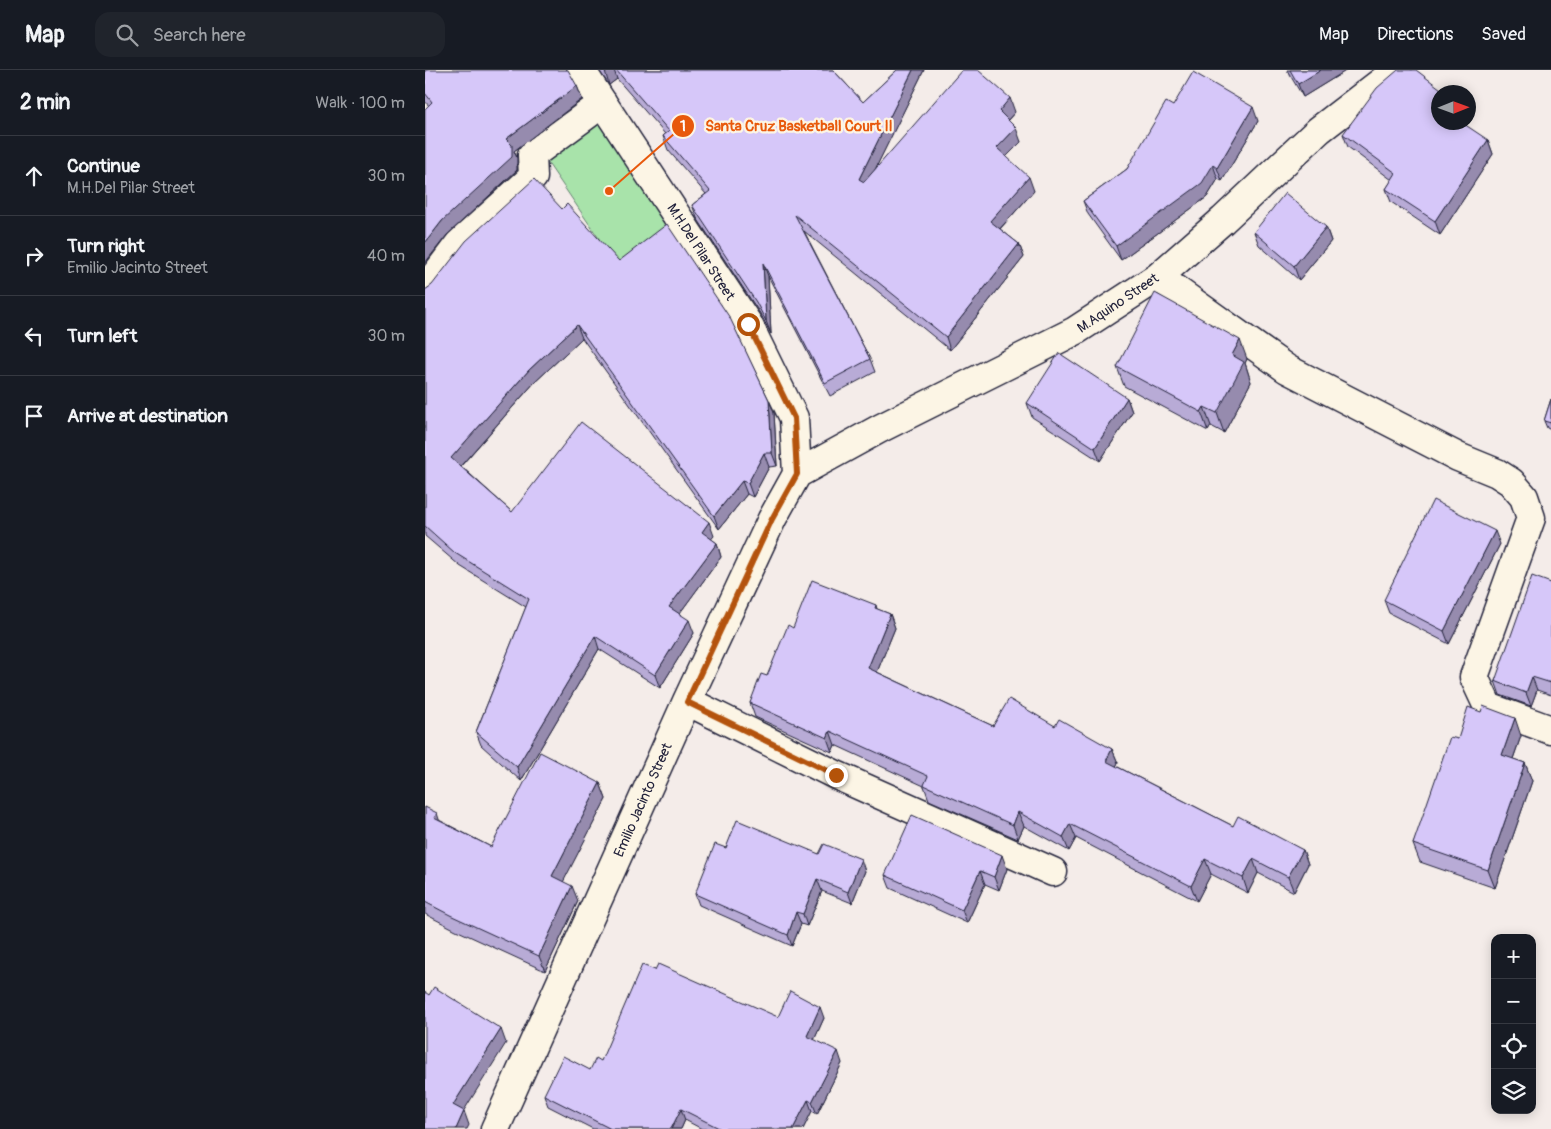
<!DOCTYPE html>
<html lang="en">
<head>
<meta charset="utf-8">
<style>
  body { margin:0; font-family:Pangolin,sans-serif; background:#20242c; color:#f1f3f6 }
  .controls { position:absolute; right:15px; bottom:15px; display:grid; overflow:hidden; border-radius:10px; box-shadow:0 2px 12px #0003 }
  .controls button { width:45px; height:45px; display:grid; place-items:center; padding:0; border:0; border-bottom:1px solid #363941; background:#171b24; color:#f1f3f6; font:25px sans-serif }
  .compass { position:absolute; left:1006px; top:15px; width:45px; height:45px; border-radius:50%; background:#171b24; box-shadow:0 2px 12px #0003; rotate:89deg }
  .stop { position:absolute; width:15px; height:15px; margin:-11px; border:4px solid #b45309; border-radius:50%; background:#fff }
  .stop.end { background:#b45309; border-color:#fff; box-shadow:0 1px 5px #0008 }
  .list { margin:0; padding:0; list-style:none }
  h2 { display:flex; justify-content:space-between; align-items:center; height:65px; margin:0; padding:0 20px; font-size:21px }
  h2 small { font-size:16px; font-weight:400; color:#9ea1a6 }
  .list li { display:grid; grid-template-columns:32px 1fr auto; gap:15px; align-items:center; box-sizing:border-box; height:80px; padding:0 20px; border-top:1px solid #363941 }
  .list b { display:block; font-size:19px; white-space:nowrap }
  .list p { margin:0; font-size:16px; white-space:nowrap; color:#9ea1a6 }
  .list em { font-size:16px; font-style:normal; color:#9ea1a6 }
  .icon { flex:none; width:28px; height:28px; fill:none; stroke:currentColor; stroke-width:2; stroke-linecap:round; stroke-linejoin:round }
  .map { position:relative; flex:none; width:1126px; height:1059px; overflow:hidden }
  header { display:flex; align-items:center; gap:30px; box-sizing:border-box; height:70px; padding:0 25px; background:#171b24; border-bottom:1px solid #363941 }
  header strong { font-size:24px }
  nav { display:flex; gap:28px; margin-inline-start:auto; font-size:18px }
  .search { width:350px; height:45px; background:#20242c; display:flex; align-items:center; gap:12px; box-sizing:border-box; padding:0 18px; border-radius:15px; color:#9ea1a6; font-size:19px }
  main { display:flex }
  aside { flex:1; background:#171b24 }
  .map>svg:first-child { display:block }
  .green { fill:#a8e3aa; stroke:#658272 }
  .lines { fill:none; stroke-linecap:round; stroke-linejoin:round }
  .minor-casing { stroke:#22223b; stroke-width:31 }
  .minor { stroke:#fcf5e5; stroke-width:28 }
  .wall { fill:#b8abd6; stroke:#22223b }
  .shaded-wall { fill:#968bae; stroke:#22223b }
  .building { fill:#d6c7f9; stroke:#22223b }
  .route { stroke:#b45309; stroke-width:6 }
  .labels { text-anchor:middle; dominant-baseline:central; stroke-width:4.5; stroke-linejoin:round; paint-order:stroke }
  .street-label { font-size:14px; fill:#22223b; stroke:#fcf5e5 }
  .leader { fill:none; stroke:#e8590c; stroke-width:2 }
  .callout-dot { fill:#e8590c; stroke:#fcf5e5; stroke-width:2 }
  .mark-label { font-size:15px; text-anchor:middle; font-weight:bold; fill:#fff }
  .callout-label { font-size:15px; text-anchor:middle; font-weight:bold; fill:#e8590c; stroke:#fcf5e5; stroke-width:4.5; stroke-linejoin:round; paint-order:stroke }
</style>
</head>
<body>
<header>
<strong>Map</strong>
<div class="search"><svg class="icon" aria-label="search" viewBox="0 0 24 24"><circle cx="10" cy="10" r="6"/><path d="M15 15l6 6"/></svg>Search here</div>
<nav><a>Map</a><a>Directions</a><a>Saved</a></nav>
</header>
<main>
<aside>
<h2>2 min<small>Walk · 100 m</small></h2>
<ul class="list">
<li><svg class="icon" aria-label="ahead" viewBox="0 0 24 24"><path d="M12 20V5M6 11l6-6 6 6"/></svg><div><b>Continue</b><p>M.H.Del Pilar Street</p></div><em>30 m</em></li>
<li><svg class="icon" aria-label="right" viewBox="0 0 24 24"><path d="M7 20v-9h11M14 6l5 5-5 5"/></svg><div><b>Turn right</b><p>Emilio Jacinto Street</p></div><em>40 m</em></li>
<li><svg class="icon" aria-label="left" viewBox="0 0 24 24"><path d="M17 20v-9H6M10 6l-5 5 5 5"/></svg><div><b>Turn left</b></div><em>30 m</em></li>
<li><svg class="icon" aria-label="arrive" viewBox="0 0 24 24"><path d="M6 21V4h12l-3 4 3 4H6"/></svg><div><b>Arrive at destination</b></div></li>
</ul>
</aside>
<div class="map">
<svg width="1126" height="1059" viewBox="0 0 1126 1059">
  <rect width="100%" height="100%" fill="#f4ece9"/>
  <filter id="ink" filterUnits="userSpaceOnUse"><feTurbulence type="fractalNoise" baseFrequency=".02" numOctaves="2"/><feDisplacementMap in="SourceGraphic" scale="10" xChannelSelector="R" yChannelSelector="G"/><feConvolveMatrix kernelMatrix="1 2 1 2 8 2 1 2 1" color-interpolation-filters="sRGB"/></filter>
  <g filter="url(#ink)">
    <!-- green -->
    <path class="green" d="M 174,44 L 251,158 L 194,198 L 116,83 Z"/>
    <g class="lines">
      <!-- minor casing -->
      <g class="minor-casing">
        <path id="minor" d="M 156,0 L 323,254 L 369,348 L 372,404
          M 733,207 L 862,299 L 1033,387 L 1072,403 L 1086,412 L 1099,427 L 1106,448 L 1049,607 L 1063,637 L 1126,660
          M 0,219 L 34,174 L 108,107 L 107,85 L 178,33
          M 372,404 L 456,358 L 650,261 L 733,207 L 798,150 L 894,60 L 972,0
          M 262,631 L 411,705 L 628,802
          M 70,1059 L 262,631 L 347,449 L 372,404"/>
      </g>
      <!-- minor -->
      <use href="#minor" class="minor"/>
    </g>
    <!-- wall -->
    <path class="wall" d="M 0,0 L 152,16 L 157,29 L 89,81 L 92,88 L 92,100 L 22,165 L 4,36 L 0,31 Z
      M 174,0 L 408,0 L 438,32 L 472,0 L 499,0 L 449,101 L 590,42 L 583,50 L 596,72 L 581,87 L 609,121 L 575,159 L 594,174 L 599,187 L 525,280 L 379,161 L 445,289 L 450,302 L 405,326 L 343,206 L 346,264 L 336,245 L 272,148 L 267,135 L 281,124 L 243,80 L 238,66 L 240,64 L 192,9 L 184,15 Z
      M 862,0 L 922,0 L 878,27 Z
      M 748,36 L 833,51 L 797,111 L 793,109 L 782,127 L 696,190 L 663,144 L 658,131 L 702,99 Z
      M 1014,52 L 1063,70 L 1068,84 L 1015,165 L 966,132 L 961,119 L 967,110 L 923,77 L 918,64 Z
      M 137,139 L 194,191 L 349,343 L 352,396 L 344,397 L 328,427 L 322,424 L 294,459 L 157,268 L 109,313 L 36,396 L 87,442 L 289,466 L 286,469 L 292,473 L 296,487 L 254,544 L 269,563 L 235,618 L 174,579 L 96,711 L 56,675 L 51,662 L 101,537 L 35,496 L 0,466 L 0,220 Z
      M 901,157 L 906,171 L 874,210 L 834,175 L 829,162 Z
      M 822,289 L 820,293 L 826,312 L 799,363 L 786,356 L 783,361 L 699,316 L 692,297 Z
      M 702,328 L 707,342 L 675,391 L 607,347 L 602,333 Z
      M 1126,329 L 1126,360 L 1122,358 L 1119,351 Z
      M 1075,474 L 1024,574 L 964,543 L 959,530 Z
      M 1126,513 L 1126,625 L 1112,620 L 1106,636 L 1075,625 L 1070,611 Z
      M 451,535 L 452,539 L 465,544 L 470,558 L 452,602 L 568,656 L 630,656 L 687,679 L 693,693 L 691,696 L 808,756 L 878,780 L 883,794 L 869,822 L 833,803 L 823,823 L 786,804 L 772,831 L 651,768 L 644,781 L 599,756 L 593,769 L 504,730 L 499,716 L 410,675 L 407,682 L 330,647 L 325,633 L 342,606 L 368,558 Z
      M 1096,666 L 1088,689 L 1100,693 L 1107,711 L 1070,818 L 995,792 L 988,774 L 1033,669 Z
      M 175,713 L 181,729 L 138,811 L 153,831 L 120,901 L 31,860 L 0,844 L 0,737 L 14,750 L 66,777 Z
      M 301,778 L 394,784 L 440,801 L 427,833 L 397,821 L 382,856 L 376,854 L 367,876 L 274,835 L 270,824 Z
      M 582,799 L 574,820 L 560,814 L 542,853 L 465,818 L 460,805 Z
      M 353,947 L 399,948 L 389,970 L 417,993 L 392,1044 L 387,1041 L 378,1059 L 277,1059 L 260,1050 L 256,1059 L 168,1059 L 123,1036 L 119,1025 L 165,1000 L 176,991 Z"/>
    <!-- shaded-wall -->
    <path class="shaded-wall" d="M 182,0 L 189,0 L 192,9 L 184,15 L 180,1 Z
      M 488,0 L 499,0 L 439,122 L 434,109 Z
      M 896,0 L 922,0 L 878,27 L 873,14 Z
      M 152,16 L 157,29 L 89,81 L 92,88 L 92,100 L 22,165 L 0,193 L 0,173 L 81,69 Z
      M 585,28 L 590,42 L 579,54 L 574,41 Z
      M 1014,30 L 1014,44 L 1010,35 Z
      M 828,37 L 833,51 L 797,111 L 792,98 Z
      M 591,58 L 596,72 L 577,91 L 572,78 Z
      M 1063,70 L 1068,84 L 1015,165 L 1010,151 Z
      M 788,95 L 793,109 L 782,127 L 696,190 L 691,176 Z
      M 604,107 L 609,121 L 570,164 L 565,151 Z
      M 901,157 L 906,171 L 874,210 L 869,196 Z
      M 594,174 L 599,187 L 525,280 L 521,267 Z
      M 338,193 L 343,206 L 346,264 L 341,251 Z
      M 152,255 L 157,268 L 109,313 L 31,401 L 26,388 L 104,300 Z
      M 815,270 L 822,289 L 820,293 L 826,312 L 799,363 L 792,343 L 807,285 Z
      M 702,328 L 707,342 L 675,391 L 670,378 Z
      M 344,330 L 349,343 L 352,396 L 347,383 Z
      M 779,337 L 786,356 L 783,361 L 776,342 Z
      M 339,383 L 344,397 L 328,427 L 323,413 Z
      M 317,411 L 322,424 L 294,459 L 289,446 Z
      M 284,452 L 289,466 L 281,475 L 277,462 Z
      M 1070,461 L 1075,474 L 1024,574 L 1019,561 Z
      M 292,473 L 296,487 L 249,551 L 244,537 Z
      M 465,544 L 470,558 L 448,612 L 443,598 Z
      M 264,550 L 269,563 L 235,618 L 230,605 Z
      M 170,566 L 174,579 L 96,711 L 92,697 Z
      M 1107,607 L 1112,620 L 1106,636 L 1101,623 Z
      M 1090,648 L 1096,666 L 1083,703 L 1077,685 Z
      M 405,661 L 410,675 L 407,682 L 402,668 Z
      M 687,679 L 693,693 L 686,705 L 681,691 Z
      M 1100,693 L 1107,711 L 1070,818 L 1063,800 Z
      M 175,713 L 181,729 L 133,822 L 127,806 Z
      M 593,742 L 599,756 L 593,769 L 588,755 Z
      M 12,743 L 17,759 L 9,748 Z
      M 645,754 L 651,768 L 644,781 L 638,767 Z
      M 878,780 L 883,794 L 869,822 L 863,807 Z
      M 577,785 L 582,799 L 574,820 L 569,807 Z
      M 436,789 L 440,801 L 427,833 L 423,822 Z
      M 780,789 L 786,804 L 772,831 L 766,816 Z
      M 828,789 L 833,803 L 823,823 L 818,808 Z
      M 555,801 L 560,814 L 542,853 L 537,840 Z
      M 392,809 L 397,821 L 382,856 L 378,844 Z
      M 147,816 L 153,831 L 120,901 L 114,886 Z
      M 371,842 L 376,854 L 367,876 L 363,865 Z
      M 395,937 L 399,948 L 386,977 L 382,966 Z
      M 76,959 L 81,973 L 33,1050 L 28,1035 Z
      M 413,981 L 417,993 L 392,1044 L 387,1032 Z
      M 383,1030 L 387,1041 L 378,1059 L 368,1059 Z
      M 256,1039 L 260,1050 L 256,1059 L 246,1059 Z
      M 39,1041 L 44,1055 L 42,1059 L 31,1059 Z"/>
    <!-- building -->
    <path class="building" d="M 0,0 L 143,0 L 152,16 L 81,69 L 87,75 L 87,87 L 17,151 L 0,173 L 0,39 L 7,32 L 0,23 Z
      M 191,0 L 408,0 L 438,32 L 472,0 L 488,0 L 434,109 L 439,112 L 537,0 L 553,0 L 585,28 L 574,41 L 591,58 L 572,78 L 604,107 L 565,151 L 594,174 L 521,267 L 370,145 L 445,289 L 400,313 L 338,193 L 341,251 L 331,232 L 267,135 L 285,121 L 238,66 L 244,61 Z
      M 865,0 L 896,0 L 873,14 Z
      M 973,0 L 991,0 L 1020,22 L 1014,22 L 1014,30 L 1010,35 L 1014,37 L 1014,52 L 1036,52 L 1063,70 L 1010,151 L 961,119 L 971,103 L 918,64 L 952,18 Z
      M 768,2 L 828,37 L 792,98 L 788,95 L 777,113 L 691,176 L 658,131 L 702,99 L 741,32 L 748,36 Z
      M 109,109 L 137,139 L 142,134 L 194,191 L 242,154 L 305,248 L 344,330 L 347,383 L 339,383 L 323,413 L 317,411 L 289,446 L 152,255 L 104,300 L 26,388 L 87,442 L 156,352 L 284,452 L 277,462 L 292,473 L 244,537 L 264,550 L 230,605 L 170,566 L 92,697 L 51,662 L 104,529 L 30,483 L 0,456 L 0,220 L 7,215 L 41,171 Z
      M 860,123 L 901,157 L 869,196 L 829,162 Z
      M 730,223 L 815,270 L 807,285 L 819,292 L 792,343 L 779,337 L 776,342 L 692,297 Z
      M 634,283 L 702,328 L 670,378 L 602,333 Z
      M 1126,329 L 1126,353 L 1119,351 Z
      M 1008,430 L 1070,461 L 1019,561 L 959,530 Z
      M 1107,506 L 1126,513 L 1126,613 L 1107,607 L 1101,623 L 1070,611 Z
      M 387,510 L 451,535 L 450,538 L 465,544 L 443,598 L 568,656 L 584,629 L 630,656 L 634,649 L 687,679 L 681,691 L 808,756 L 813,746 L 878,780 L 863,807 L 828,789 L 818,808 L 780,789 L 766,816 L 645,754 L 638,767 L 593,742 L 588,755 L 499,715 L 503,706 L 405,661 L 402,668 L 325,633 L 336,604 L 342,606 L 363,555 L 368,558 Z
      M 1058,636 L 1090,648 L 1077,685 L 1100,693 L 1063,800 L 988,774 L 1025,667 L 1033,669 L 1043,637 L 1056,642 Z
      M 115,682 L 175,713 L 127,806 L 147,816 L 114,886 L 25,845 L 0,832 L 0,737 L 12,743 L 9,748 L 66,777 Z
      M 487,745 L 577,785 L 569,807 L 555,801 L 537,840 L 460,805 Z
      M 312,750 L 394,784 L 399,774 L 436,789 L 423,822 L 392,809 L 378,844 L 371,842 L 363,865 L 270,824 L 290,774 L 301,778 Z
      M 233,894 L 353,947 L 365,921 L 395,937 L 382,966 L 413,981 L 387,1032 L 383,1030 L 368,1059 L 296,1059 L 256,1039 L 246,1059 L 186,1059 L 119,1025 L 138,986 L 165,1000 L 171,988 L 176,991 L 217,895 L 230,900 Z
      M 9,917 L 76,959 L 28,1035 L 39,1041 L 31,1059 L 0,1059 L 0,922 L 4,925 Z"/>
  </g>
  <g class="lines" filter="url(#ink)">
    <!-- route -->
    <path class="route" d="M 323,254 L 369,348 L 372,404 L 347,449 L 262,632 L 411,705"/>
  </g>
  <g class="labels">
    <!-- street labels -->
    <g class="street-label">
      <text transform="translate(276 182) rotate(57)">M.H.Del Pilar Street</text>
      <text transform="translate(693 233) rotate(-34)">M.Aquino Street</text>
      <text transform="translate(218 730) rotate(-66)">Emilio Jacinto Street</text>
    </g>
  </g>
  <!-- callouts -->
  <path class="leader" d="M184 121L258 56"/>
  <g class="callout-dot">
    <circle cx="184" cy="121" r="5"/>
    <circle cx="258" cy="56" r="12"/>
  </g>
  <g class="mark-label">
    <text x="258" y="61">1</text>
  </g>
  <g class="callout-label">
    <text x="374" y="61">Santa Cruz Basketball Court II</text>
  </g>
</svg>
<div class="controls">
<button>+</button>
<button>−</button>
<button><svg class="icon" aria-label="locate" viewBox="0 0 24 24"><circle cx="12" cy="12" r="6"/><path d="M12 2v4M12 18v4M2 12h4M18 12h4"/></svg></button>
<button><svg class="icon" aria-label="layers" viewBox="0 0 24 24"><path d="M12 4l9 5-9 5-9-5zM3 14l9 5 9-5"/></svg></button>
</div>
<svg class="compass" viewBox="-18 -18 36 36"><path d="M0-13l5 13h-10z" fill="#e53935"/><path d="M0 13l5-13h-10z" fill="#9ea1a6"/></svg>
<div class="stop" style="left:323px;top:254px"></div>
<div class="stop end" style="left:411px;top:705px"></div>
</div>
</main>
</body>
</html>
